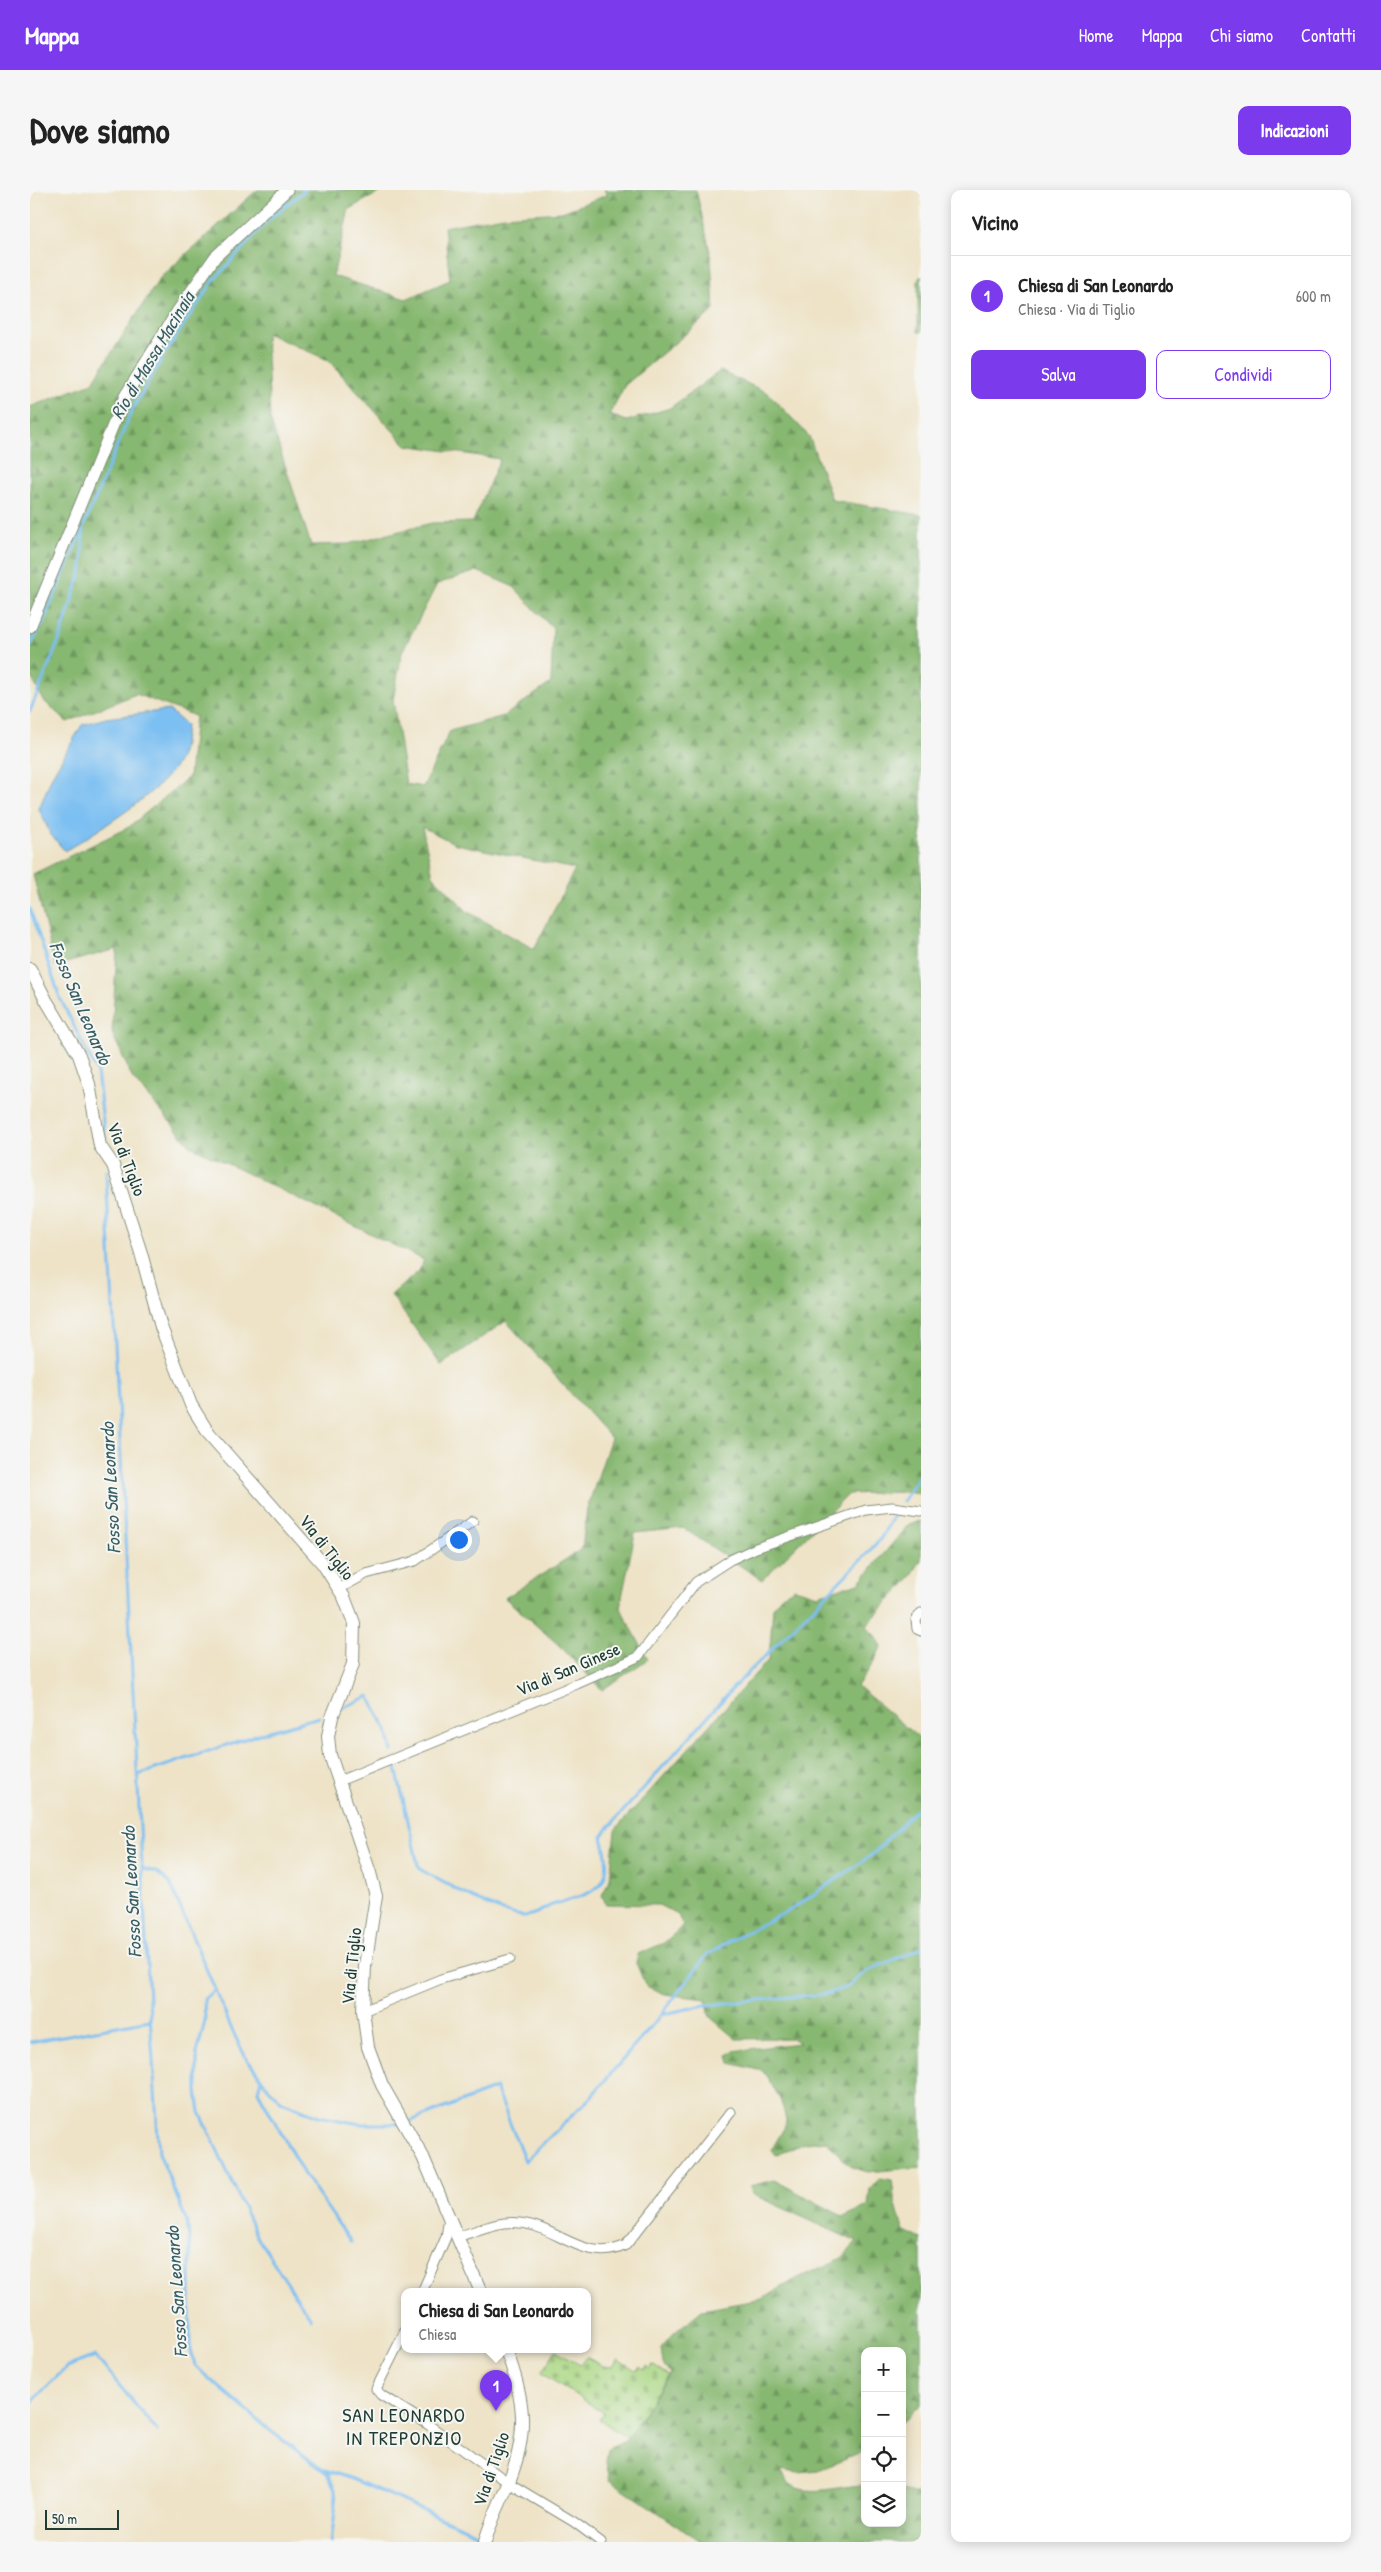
<!DOCTYPE html>
<html lang="it">
<head>
<meta charset="utf-8">
<style>
  body { margin:0; font-family:"Patrick Hand",sans-serif; background:#f6f6f6; color:#222 }
  .controls { position:absolute; right:15px; bottom:15px; display:grid; overflow:hidden; border-radius:10px; box-shadow:0 2px 12px #0003 }
  .controls button { width:45px; height:45px; display:grid; place-items:center; padding:0; border:0; border-bottom:1px solid #e0e0e0; background:#fff; color:#222; font:25px sans-serif }
  .scale { position:absolute; left:15px; bottom:12px; width:74px; box-sizing:border-box; padding-left:5px; border:2px solid #1f3d34; border-top:0; font-size:14px; line-height:18px; white-space:nowrap; color:#1f3d34; -webkit-text-stroke:4px #f6f6f2; paint-order:stroke }
  .you { position:absolute; left:428px; top:1349px; width:18px; height:18px; margin:-12px; border:4px solid #fff; border-radius:50%; background:#1a73e8; box-shadow:0 0 0 8px #1a73e833 }
  .badge { display:grid; place-items:center; width:32px; height:32px; border-radius:50%; background:#7c3aed; color:#fff; font-size:16px; font-weight:700 }
  .pin { position:absolute; translate:-50% -41px; filter:drop-shadow(0 1px 2px #0008) }
  .pin::after { content:''; position:absolute; top:26px; width:18px; height:15px; background:inherit; clip-path:polygon(0 0,100% 0,50% 100%) }
  .popup { position:absolute; left:371px; top:2098px; width:190px; height:65px; box-sizing:border-box; display:grid; place-content:center; border-radius:10px; background:#fff; filter:drop-shadow(0 1px 4px #0005); font-size:16px; white-space:nowrap; color:#767676 }
  .popup b { font-size:19px; color:#222 }
  .popup::after { content:''; position:absolute; left:50%; top:100%; margin-left:-10px; border:10px solid transparent; border-top-color:#fff }
  .list { margin:0; padding:0; list-style:none }
  h2 { display:flex; justify-content:space-between; align-items:center; height:65px; margin:0; padding:0 20px; font-size:21px }
  h2 small { font-size:16px; font-weight:400; color:#767676 }
  .list li { display:grid; grid-template-columns:32px 1fr auto; gap:15px; align-items:center; box-sizing:border-box; height:80px; padding:0 20px; border-top:1px solid #e0e0e0 }
  .list b { display:block; font-size:19px; white-space:nowrap }
  .list p { margin:0; font-size:16px; white-space:nowrap; color:#767676 }
  .list em { font-size:16px; font-style:normal; color:#767676 }
  .actions { display:flex; gap:10px; padding:15px 20px }
  .actions a { flex:1; padding:11px 0; border:1px solid #7c3aed; border-radius:10px; text-align:center; font-size:18px; color:#7c3aed }
  .actions .main { background:#7c3aed; color:#fff }
  .icon { flex:none; width:28px; height:28px; fill:none; stroke:currentColor; stroke-width:2; stroke-linecap:round; stroke-linejoin:round }
  .map { position:relative; flex:none; width:891px; height:2352px; overflow:hidden; border-radius:10px }
  header { display:flex; align-items:center; gap:30px; box-sizing:border-box; height:70px; padding:0 25px; background:#7c3aed; color:#fff }
  header strong { font-size:24px }
  nav { display:flex; gap:28px; margin-inline-start:auto; font-size:18px }
  .intro { display:flex; align-items:center; justify-content:space-between; box-sizing:border-box; height:120px; padding:0 30px }
  h1 { margin:0; font-size:35px }
  .button { padding:12px 22px; border-radius:10px; background:#7c3aed; color:#fff; font-size:18px; font-weight:700 }
  main { display:flex; gap:30px; padding:0 30px }
  aside { flex:1; background:#fff; border-radius:10px; box-shadow:0 2px 12px #0003 }
  .map>svg:first-child { display:block }
  .forest { fill:url(#forest-firs); stroke:#537a52; fill-rule:evenodd }
  .cemetery { fill:url(#cemetery-stones); stroke:#648a5c }
  .water { fill:#7cbff2; stroke:#4e7e93 }
  .lines { fill:none; stroke-linecap:round; stroke-linejoin:round }
  .stream { stroke:#7cbff2; stroke-width:3 }
  .street-casing { stroke:#86907e; stroke-width:11 }
  .secondary-casing { stroke:#86907e; stroke-width:13 }
  .primary-casing { stroke:#86907e; stroke-width:14 }
  .street { stroke:#fff; stroke-width:9 }
  .secondary { stroke:#fff; stroke-width:11 }
  .primary { stroke:#fff; stroke-width:12 }
  .labels { text-anchor:middle; dominant-baseline:central; stroke-width:4; stroke-linejoin:round; paint-order:stroke }
  .street-label { font-size:18px; fill:#1f3d34; stroke:#f6f6f2 }
  .water-label { font-size:19px; font-style:italic; fill:#365e64; stroke:#f6f6f2 }
  .quarter-label { font-size:20px; letter-spacing:1px; fill:#1f3d34; stroke:#f6f6f2 }
</style>
</head>
<body>
<header>
<strong>Mappa</strong>
<nav><a>Home</a><a>Mappa</a><a>Chi siamo</a><a>Contatti</a></nav>
</header>
<div class="intro"><h1>Dove siamo</h1><a class="button">Indicazioni</a></div>
<main>
<div class="map">
<svg width="891" height="2352" viewBox="0 0 891 2352">
  <defs>
    <pattern id="forest-firs" width="22" height="20" patternUnits="userSpaceOnUse" patternTransform="scale(1.25)"><rect width="22" height="20" fill="#87b871"/><path d="M5 1l3.5 6h-7zM16 11l3.5 6h-7z" fill="#6e975e"/></pattern>
    <pattern id="cemetery-stones" width="16" height="16" patternUnits="userSpaceOnUse" patternTransform="scale(1.25)"><rect width="16" height="16" fill="#aad783"/><path d="M2 7V4a2 2 0 0 1 4 0v3zM10 15v-3a2 2 0 0 1 4 0v3z" fill="#92b972"/></pattern>
  </defs>
  <rect width="100%" height="100%" fill="#f6f6f2"/>
  <filter id="ink" filterUnits="userSpaceOnUse"><feTurbulence type="fractalNoise" baseFrequency=".02" numOctaves="2"/><feDisplacementMap in="SourceGraphic" scale="10" xChannelSelector="R" yChannelSelector="G"/><feConvolveMatrix kernelMatrix="1 2 1 2 8 2 1 2 1" color-interpolation-filters="sRGB"/></filter>
  <filter id="wash" filterUnits="userSpaceOnUse"><feTurbulence type="fractalNoise" baseFrequency=".0096" numOctaves="4" result="noise"/><feDisplacementMap in="SourceGraphic" scale="20" xChannelSelector="R" yChannelSelector="G"/><feGaussianBlur stdDeviation="1.12" result="paint"/><feColorMatrix in="noise" values="0 0 0 0 0 0 0 0 0 0 0 0 0 0 0 0 0 1.4 0 .05"/><feComposite in="paint" operator="in"/></filter>
  <g filter="url(#wash)">
    <rect width="100%" height="100%" fill="#eee3c7"/>
    <!-- forest -->
    <path class="forest" d="M 227,0 L 354,0 L 319,19 L 303,86 L 376,109 L 420,90 L 414,37 L 474,26 L 532,22 L 577,5 L 574,0 L 666,0 L 681,66 L 684,120 L 595,195 L 579,225 L 597,231 L 640,218 L 690,181 L 738,203 L 779,246 L 802,310 L 891,325 L 891,1304 L 873,1302 L 819,1304 L 732,1390 L 653,1338 L 605,1343 L 590,1417 L 618,1469 L 572,1500 L 530,1456 L 475,1408 L 552,1359 L 557,1319 L 581,1248 L 476,1131 L 411,1175 L 361,1105 L 389,1081 L 394,1070 L 161,956 L 103,889 L 82,843 L 87,759 L 25,776 L 3,684 L 99,637 L 159,587 L 165,526 L 106,504 L 37,532 L 14,511 L 0,485 L 0,217 L 62,193 L 130,88 ZM 236,143 L 298,170 L 376,255 L 470,269 L 443,332 L 402,333 L 318,354 L 281,355 L 240,229 ZM 447,381 L 484,397 L 523,439 L 521,493 L 474,526 L 420,541 L 393,597 L 376,594 L 363,510 L 372,462 L 407,394 ZM 392,637 L 426,654 L 545,679 L 504,759 L 438,722 L 403,686 Z
      M 891,86 L 891,142 L 888,142 L 888,90 Z
      M 891,1331 L 891,1370 L 880,1388 L 836,1436 L 847,1448 L 851,1457 L 844,1472 L 827,1496 L 891,1550 L 891,1977 L 837,1982 L 820,1976 L 796,1951 L 775,1953 L 746,1965 L 742,1959 L 757,1933 L 750,1908 L 733,1881 L 700,1873 L 698,1865 L 703,1861 L 769,1853 L 762,1848 L 706,1849 L 680,1827 L 676,1809 L 635,1804 L 616,1796 L 606,1773 L 608,1764 L 634,1753 L 653,1736 L 648,1725 L 629,1715 L 576,1714 L 572,1705 L 580,1689 L 585,1640 L 739,1469 L 743,1418 L 752,1405 L 765,1398 L 787,1405 L 829,1393 L 879,1334 Z
      M 850,1988 L 862,1990 L 864,2007 L 873,2040 L 891,2049 L 891,2215 L 872,2231 L 872,2161 L 835,2161 L 835,2260 L 788,2281 L 768,2283 L 751,2280 C 753,2284 756,2291 760,2294 C 780,2308 812,2295 835,2295 L 835,2333 L 872,2333 L 872,2300 L 891,2305 L 891,2352 L 672,2352 L 580,2290 L 576,2272 L 578,2259 L 595,2251 L 640,2183 L 633,2174 L 631,2158 L 644,2143 L 672,2120 L 732,2109 L 766,2089 L 812,2068 L 827,2052 L 722,2004 L 720,1996 L 744,1990 L 814,2027 L 838,2016 L 840,1999 Z"/>
    <!-- cemetery -->
    <path class="cemetery" d="M 526,2160 L 550,2175 L 556,2167 L 573,2176 L 583,2177 L 588,2169 L 607,2181 L 609,2177 L 613,2180 L 616,2176 L 620,2179 L 622,2175 L 638,2185 L 597,2248 L 570,2230 L 574,2223 L 511,2183 Z"/>
    <!-- water -->
    <path class="water" d="M 139,520 L 156,535 C 155,544 154,554 152,562 C 142,598 66,641 35,661 L 21,645 L 9,619 L 22,586 L 52,535 L 76,528 Z"/>
    <g class="lines">
      <!-- stream -->
      <path class="stream" d="M 0,456 L 13,433 L 103,218 L 135,163 L 184,90 L 237,31 L 275,0
        M 0,521 L 30,448 L 52,379 L 53,341
        M 0,719 L 30,808 L 67,882 L 75,948
        M 76,981 L 119,1810 L 129,1963 L 157,2032 L 160,2055 L 160,2156 L 165,2175 L 175,2185 L 242,2242 L 298,2284 L 305,2299 L 306,2313 L 301,2352
        M 873,1311 L 891,1283
        M 310,1519 L 339,1506 L 357,1541 L 362,1561
        M 366,1578 L 388,1675 L 391,1680 C 417,1694 465,1723 493,1726 C 505,1727 514,1717 525,1714 C 567,1702 586,1698 572,1647 L 579,1637 L 704,1497 L 835,1366 L 851,1348 L 864,1325
        M 108,1585 L 226,1545 L 289,1527
        M 114,1679 L 126,1682 L 140,1693 L 202,1840 L 216,1868 L 239,1899 L 252,1912 L 289,1926 L 330,1934 L 370,1934
        M 184,1800 L 174,1809 L 175,1831 L 167,1863 L 167,1901 L 170,1922 L 227,2047 L 281,2129
        M 634,1824 L 675,1815 L 795,1804 L 817,1797 L 837,1781 L 891,1758
        M 0,1852 L 120,1830
        M 231,1889 L 228,1901 L 273,1983 L 321,2052
        M 376,1933 L 466,1898 L 495,1971 L 559,1909 L 631,1825 L 677,1765 L 703,1749 L 762,1719 L 829,1674 L 843,1664 L 891,1614
        M 0,2213 L 37,2177 L 65,2166 L 127,2241
        M 295,2280 L 320,2288 L 449,2344
        M 462,2349 L 468,2352"/>
    </g>
  </g>
  <g filter="url(#ink)">
    <g class="lines">
      <!-- street casing -->
      <g class="street-casing">
        <path id="street" d="M 309,1399 L 336,1384 L 385,1371 L 443,1331
          M 891,1423 L 886,1430 L 887,1439 L 891,1441
          M 309,1591 L 547,1494 L 608,1467 L 666,1392 L 700,1370 L 726,1358 L 836,1320 L 862,1317 L 891,1321
          M 333,1821 L 411,1789 L 480,1769
          M 427,2047 C 447,2041 469,2030 490,2033 C 526,2036 556,2075 596,2055 L 701,1922
          M 392,2102 L 416,2047 L 419,2028
          M 375,2141 L 346,2199 L 351,2205 L 396,2233 L 479,2293 L 544,2332 L 571,2352"/>
      </g>
      <!-- secondary casing -->
      <g class="secondary-casing">
        <path id="secondary" d="M 0,437 L 95,206 L 147,122 L 185,67 L 257,0"/>
      </g>
      <!-- primary casing -->
      <g class="primary-casing">
        <path id="primary" d="M 0,779 L 16,810 L 49,865 L 59,894 L 70,956 L 83,975 L 111,1063 L 131,1137 L 161,1215 L 179,1244 L 293,1374 L 314,1407 L 324,1433 L 323,1474 L 302,1527 L 298,1546 L 300,1565 L 340,1683 L 346,1706 L 335,1776 L 333,1821 L 338,1857 L 352,1895 L 393,1967 L 451,2102
          M 455,2352 C 460,2332 470,2314 478,2294 C 499,2243 495,2210 476,2160"/>
      </g>
      <!-- street -->
      <use href="#street" class="street"/>
      <!-- secondary -->
      <use href="#secondary" class="secondary"/>
      <!-- primary -->
      <use href="#primary" class="primary"/>
    </g>
  </g>
  <g class="labels">
    <!-- street labels -->
    <g class="street-label">
      <text transform="translate(97 969) rotate(69)">Via di Tiglio</text>
      <text transform="translate(297 1357) rotate(52)">Via di Tiglio</text>
      <text transform="translate(538 1479) rotate(-23)">Via di San Ginese</text>
      <text transform="translate(321 1776) rotate(-84)">Via di Tiglio</text>
      <text transform="translate(461 2279) rotate(-71)">Via di Tiglio</text>
    </g>
    <!-- water labels -->
    <g class="water-label">
      <text transform="translate(122 165) rotate(-59)">Rio di Massa Macinaia</text>
      <text transform="translate(51 813) rotate(67)">Fosso San Leonardo</text>
      <text transform="translate(80 1298) rotate(-93)">Fosso San Leonardo</text>
      <text transform="translate(101 1702) rotate(-93)">Fosso San Leonardo</text>
      <text transform="translate(146 2102) rotate(-94)">Fosso San Leonardo</text>
    </g>
    <!-- quarter labels -->
    <g class="quarter-label">
      <text x="374" y="2224">SAN LEONARDO<tspan x="374" dy="23">IN TREPONZIO</tspan></text>
    </g>
  </g>
</svg>
<div class="controls">
<button>+</button>
<button>−</button>
<button><svg class="icon" aria-label="locate" viewBox="0 0 24 24"><circle cx="12" cy="12" r="6"/><path d="M12 2v4M12 18v4M2 12h4M18 12h4"/></svg></button>
<button><svg class="icon" aria-label="layers" viewBox="0 0 24 24"><path d="M12 4l9 5-9 5-9-5zM3 14l9 5 9-5"/></svg></button>
</div>
<div class="scale">50 m</div>
<div class="you"></div>
<div class="pin badge" style="left:466px;top:2221px">1</div>
<div class="popup"><b>Chiesa di San Leonardo</b>Chiesa</div>
</div>
<aside>
<h2>Vicino<small></small></h2>
<ul class="list">
<li><span class="badge">1</span><div><b>Chiesa di San Leonardo</b><p>Chiesa · Via di Tiglio</p></div><em>600 m</em></li>
</ul>
<div class="actions"><a class="main">Salva</a><a>Condividi</a></div>
</aside>
</main>
</body>
</html>
